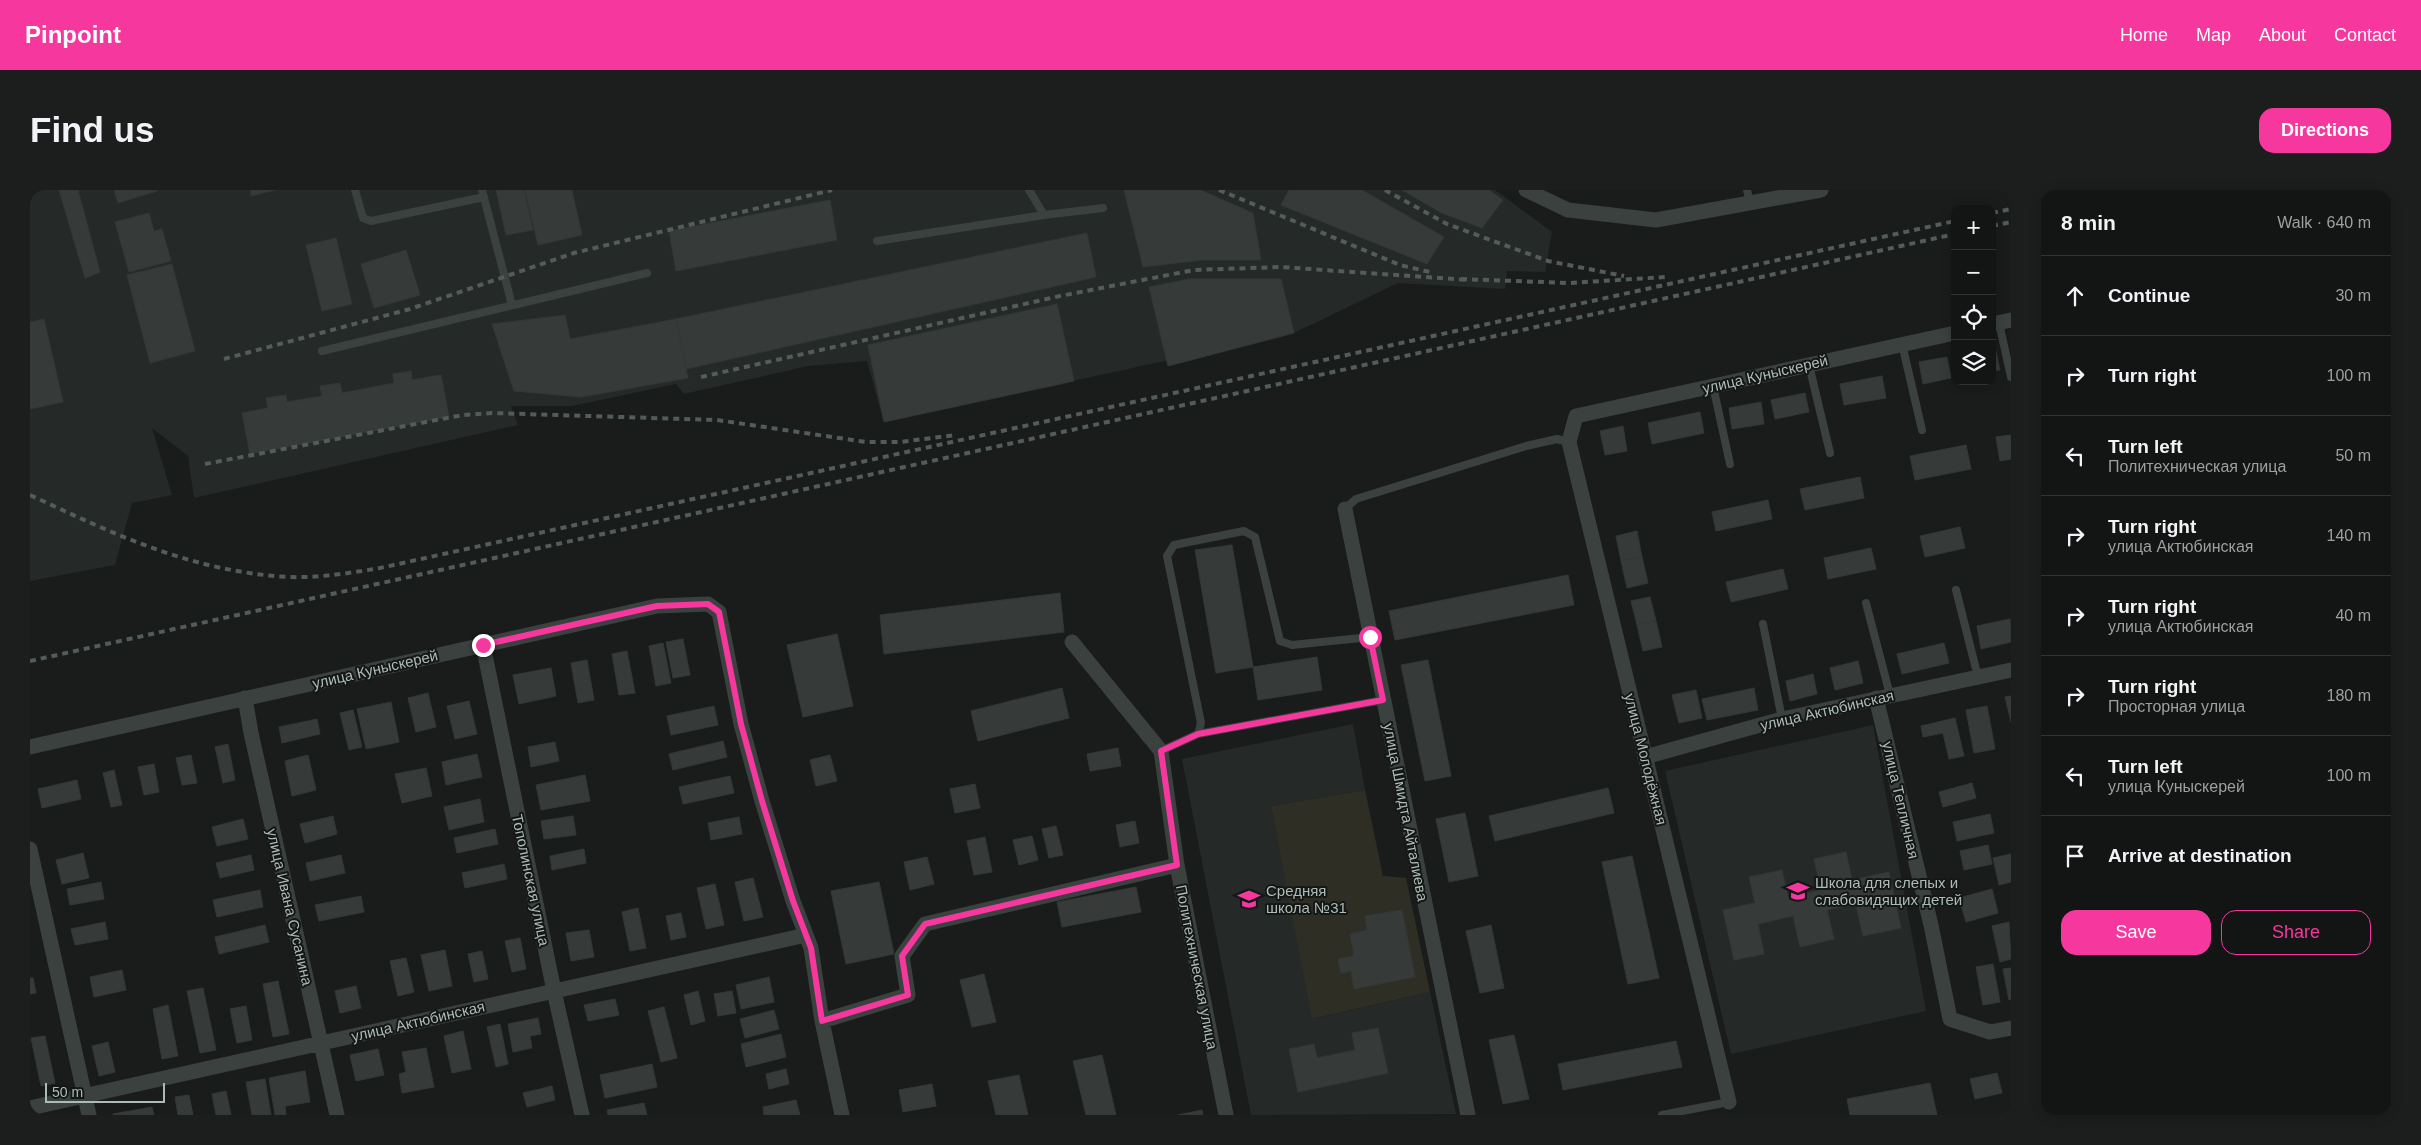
<!DOCTYPE html>
<html lang="en">
<head>
<meta charset="utf-8">
<style>
  body { margin:0; font-family:Arial,sans-serif; background:#1c1e1d; color:#f1f3f6 }
  .controls { position:absolute; right:15px; top:15px; display:grid; overflow:hidden; border-radius:10px; box-shadow:0 2px 12px #0003 }
  .controls button { width:45px; height:45px; display:grid; place-items:center; padding:0; border:0; border-bottom:1px solid #323434; background:#131514; color:#f1f3f6; font:25px sans-serif }
  .scale { position:absolute; left:15px; bottom:12px; width:120px; box-sizing:border-box; padding-left:5px; border:2px solid #acbcb4; border-top:0; font-size:14px; line-height:18px; white-space:nowrap; color:#acbcb4; -webkit-text-stroke:4px #141716; paint-order:stroke }
  .stop { position:absolute; width:15px; height:15px; margin:-11px; border:4px solid #f6379d; border-radius:50%; background:#fff }
  .stop.end { background:#f6379d; border-color:#fff; box-shadow:0 1px 5px #0008 }
  .list { margin:0; padding:0; list-style:none }
  h2 { display:flex; justify-content:space-between; align-items:center; height:65px; margin:0; padding:0 20px; font-size:21px }
  h2 small { font-size:16px; font-weight:400; color:#9d9fa0 }
  .list li { display:grid; grid-template-columns:32px 1fr auto; gap:15px; align-items:center; box-sizing:border-box; height:80px; padding:0 20px; border-top:1px solid #323434 }
  .list b { display:block; font-size:19px; white-space:nowrap }
  .list p { margin:0; font-size:16px; white-space:nowrap; color:#9d9fa0 }
  .list em { font-size:16px; font-style:normal; color:#9d9fa0 }
  .actions { display:flex; gap:10px; padding:15px 20px }
  .actions a { flex:1; padding:11px 0; border:1px solid #f6379d; border-radius:15px; text-align:center; font-size:18px; color:#f6379d }
  .actions .main { background:#f6379d; color:#fff }
  .icon { flex:none; width:28px; height:28px; fill:none; stroke:currentColor; stroke-width:2; stroke-linecap:round; stroke-linejoin:round }
  .map { position:relative; flex:none; width:1981px; height:925px; overflow:hidden; border-radius:15px }
  header { display:flex; align-items:center; gap:30px; box-sizing:border-box; height:70px; padding:0 25px; background:#f6379d; color:#fff }
  header strong { font-size:24px }
  nav { display:flex; gap:28px; margin-inline-start:auto; font-size:18px }
  .intro { display:flex; align-items:center; justify-content:space-between; box-sizing:border-box; height:120px; padding:0 30px }
  h1 { margin:0; font-size:35px }
  .button { padding:12px 22px; border-radius:15px; background:#f6379d; color:#fff; font-size:18px; font-weight:700 }
  main { display:flex; gap:30px; padding:0 30px }
  aside { flex:1; background:#131514; border-radius:15px; box-shadow:0 2px 12px #0003 }
  .map>svg:first-child { display:block }
  .built { fill:#252928 }
  .green { fill:#2f2e25 }
  .building { fill:#363b3a; stroke:#333837 }
  .lines { fill:none; stroke-linecap:round; stroke-linejoin:round }
  .service { stroke:#3a413f; stroke-width:8 }
  .minor { stroke:#3a413f; stroke-width:15 }
  .rail { stroke:#535c58; stroke-width:4; stroke-dasharray:6 5; stroke-linecap:butt }
  .route { stroke:#f6379d; stroke-width:6 }
  .labels { text-anchor:middle; dominant-baseline:central; stroke-width:4; stroke-linejoin:round; paint-order:stroke }
  .street-label { font-size:15px; fill:#acbcb4; stroke:#141716 }
  .poi-label { font-size:15px; fill:#acbcb4; stroke:#141716; text-anchor:start }
</style>
</head>
<body>
<header>
<strong>Pinpoint</strong>
<nav><a>Home</a><a>Map</a><a>About</a><a>Contact</a></nav>
</header>
<div class="intro"><h1>Find us</h1><a class="button">Directions</a></div>
<main>
<div class="map">
<svg width="1981" height="925" viewBox="0 0 1981 925">
  <rect width="100%" height="100%" fill="#191c1b"/>
  <!-- built -->
  <path class="built" d="M 0,0 L 1465,0 L 1522,42 L 1515,82 L 1477,81 L 1475,99 L 1368,93 L 1264,143 L 854,232 L 837,171 L 778,176 L 654,204 L 646,194 L 542,216 L 481,216 L 488,235 L 164,308 L 158,266 L 122,238 L 142,305 L 102,313 L 85,375 L 0,391 Z
    M 1323,534 L 1335,600 L 1241,616 L 1283,829 L 1400,802 L 1426,924 L 1221,925 L 1152,569 Z
    M 1843,535 L 1896,821 L 1701,864 L 1635,581 Z"/>
  <!-- green -->
  <path class="green" d="M 1335,600 L 1353,686 L 1376,688 L 1400,802 L 1282,829 L 1241,616 Z"/>
  <!-- building -->
  <path class="building" d="M 29,0 L 48,0 L 70,82 L 55,88 Z
    M 84,0 L 127,0 L 127,1 L 88,13 Z
    M 220,0 L 245,0 L 221,6 Z
    M 466,0 L 494,0 L 503,40 L 476,45 Z
    M 495,0 L 542,0 L 552,45 L 508,55 Z
    M 1094,0 L 1170,0 L 1223,23 L 1231,70 L 1172,70 L 1113,77 Z
    M 1259,0 L 1332,0 L 1414,47 L 1397,74 L 1251,15 Z
    M 1372,0 L 1459,0 L 1473,10 L 1452,38 L 1412,23 Z
    M 800,10 L 807,50 L 646,81 L 639,41 Z
    M 119,23 L 124,41 L 132,39 L 141,71 L 99,82 L 85,32 Z
    M 1057,43 L 1066,87 L 656,179 L 646,129 Z
    M 306,48 L 322,114 L 292,121 L 276,55 Z
    M 376,60 L 390,105 L 344,118 L 331,74 Z
    M 142,74 L 165,161 L 120,173 L 97,85 Z
    M 1160,89 L 1251,89 L 1264,143 L 1138,176 L 1119,97 Z
    M 1027,114 L 1044,191 L 854,232 L 838,155 Z
    M 535,125 L 540,149 L 646,129 L 658,188 L 551,207 L 484,201 L 462,134 Z
    M 14,129 L 33,212 L 0,219 L 0,132 Z
    M 1965,157 L 1970,180 L 1962,181 L 1962,158 Z
    M 1917,167 L 1921,188 L 1893,194 L 1889,172 Z
    M 381,181 L 382,190 L 411,185 L 419,227 L 220,264 L 212,223 L 238,218 L 236,208 L 256,205 L 257,212 L 292,206 L 290,196 L 310,193 L 312,203 L 364,193 L 363,184 Z
    M 1852,186 L 1856,208 L 1814,215 L 1810,194 Z
    M 1775,203 L 1779,222 L 1745,229 L 1741,210 Z
    M 1731,212 L 1734,234 L 1702,239 L 1699,218 Z
    M 1670,222 L 1674,243 L 1622,254 L 1618,233 Z
    M 1593,236 L 1597,261 L 1575,265 L 1570,241 Z
    M 1981,245 L 1981,269 L 1970,271 L 1966,247 Z
    M 1936,255 L 1941,279 L 1885,290 L 1880,266 Z
    M 1830,287 L 1834,308 L 1775,320 L 1770,299 Z
    M 1738,310 L 1742,329 L 1686,341 L 1682,322 Z
    M 1930,337 L 1935,358 L 1895,367 L 1890,346 Z
    M 1607,341 L 1612,367 L 1591,371 L 1586,346 Z
    M 1202,355 L 1223,477 L 1186,483 L 1165,360 Z
    M 1841,358 L 1846,379 L 1798,389 L 1794,368 Z
    M 1612,367 L 1618,393 L 1597,398 L 1591,371 Z
    M 1753,379 L 1758,399 L 1701,412 L 1696,392 Z
    M 1538,385 L 1544,415 L 1365,450 L 1359,421 Z
    M 1030,403 L 1034,442 L 854,464 L 850,425 Z
    M 1620,407 L 1626,431 L 1607,435 L 1601,411 Z
    M 1980,429 L 1981,452 L 1951,459 L 1947,436 Z
    M 1626,431 L 1632,457 L 1613,461 L 1607,435 Z
    M 807,444 L 823,516 L 773,527 L 757,455 Z
    M 653,449 L 660,485 L 643,488 L 636,452 Z
    M 633,453 L 641,493 L 626,496 L 619,456 Z
    M 1914,453 L 1919,473 L 1872,484 L 1867,464 Z
    M 597,461 L 605,503 L 589,505 L 582,464 Z
    M 1287,467 L 1292,500 L 1228,510 L 1223,477 Z
    M 557,470 L 564,510 L 548,513 L 541,473 Z
    M 1398,470 L 1421,586 L 1395,591 L 1371,475 Z
    M 1828,471 L 1833,493 L 1805,500 L 1800,478 Z
    M 521,478 L 526,506 L 489,514 L 483,485 Z
    M 1783,484 L 1787,504 L 1760,511 L 1756,491 Z
    M 1032,498 L 1039,528 L 948,551 L 941,521 Z
    M 1724,498 L 1728,520 L 1677,530 L 1672,509 Z
    M 1666,500 L 1672,528 L 1649,533 L 1642,505 Z
    M 398,503 L 406,537 L 386,542 L 378,508 Z
    M 1981,506 L 1981,532 L 1975,507 Z
    M 439,511 L 447,544 L 425,549 L 417,516 Z
    M 361,512 L 369,552 L 336,559 L 327,519 Z
    M 684,516 L 688,535 L 641,545 L 637,526 Z
    M 1957,516 L 1965,559 L 1944,563 L 1936,520 Z
    M 323,520 L 332,557 L 319,560 L 310,523 Z
    M 1925,528 L 1934,566 L 1919,569 L 1913,543 L 1893,547 L 1891,536 Z
    M 287,529 L 290,544 L 252,553 L 249,537 Z
    M 693,551 L 697,567 L 643,580 L 639,564 Z
    M 525,552 L 529,571 L 501,577 L 498,557 Z
    M 198,554 L 205,590 L 193,593 L 185,557 Z
    M 1088,558 L 1091,576 L 1060,581 L 1057,564 Z
    M 447,564 L 452,587 L 416,595 L 412,572 Z
    M 161,565 L 167,593 L 152,595 L 146,568 Z
    M 278,565 L 286,600 L 262,606 L 255,571 Z
    M 800,565 L 807,591 L 786,596 L 780,570 Z
    M 124,574 L 129,602 L 114,605 L 108,577 Z
    M 396,578 L 402,606 L 372,613 L 365,584 Z
    M 84,580 L 92,615 L 81,617 L 73,583 Z
    M 555,585 L 560,611 L 511,620 L 506,595 Z
    M 700,586 L 704,603 L 653,614 L 649,597 Z
    M 47,590 L 51,609 L 12,618 L 8,599 Z
    M 1942,593 L 1946,608 L 1913,617 L 1909,602 Z
    M 945,594 L 950,618 L 925,623 L 920,599 Z
    M 1578,598 L 1584,623 L 1465,651 L 1459,626 Z
    M 450,609 L 454,632 L 419,640 L 414,617 Z
    M 1435,623 L 1448,686 L 1419,692 L 1406,629 Z
    M 1960,624 L 1964,643 L 1927,651 L 1923,632 Z
    M 303,626 L 307,644 L 275,653 L 270,634 Z
    M 543,626 L 546,645 L 514,649 L 511,631 Z
    M 709,627 L 712,644 L 681,650 L 678,633 Z
    M 213,629 L 218,649 L 187,656 L 182,637 Z
    M 1105,631 L 1109,653 L 1090,657 L 1086,635 Z
    M 1026,636 L 1033,665 L 1019,668 L 1012,639 Z
    M 465,639 L 468,654 L 427,663 L 424,648 Z
    M 1002,646 L 1008,670 L 989,675 L 983,650 Z
    M 955,647 L 962,682 L 944,685 L 937,651 Z
    M 1958,655 L 1962,674 L 1934,680 L 1930,661 Z
    M 554,659 L 556,673 L 522,680 L 520,666 Z
    M 1816,662 L 1822,690 L 1859,682 L 1871,738 L 1833,746 L 1826,714 L 1797,720 L 1804,749 L 1770,757 L 1763,726 L 1728,734 L 1734,764 L 1704,770 L 1693,720 L 1725,713 L 1719,687 L 1752,680 L 1758,707 L 1791,700 L 1784,669 Z
    M 53,663 L 59,688 L 32,694 L 26,670 Z
    M 1981,664 L 1981,692 L 1969,695 L 1963,668 Z
    M 221,665 L 224,680 L 190,688 L 186,673 Z
    M 311,665 L 315,683 L 280,691 L 276,673 Z
    M 1602,666 L 1629,788 L 1598,794 L 1572,672 Z
    M 897,667 L 904,694 L 880,700 L 874,672 Z
    M 474,674 L 477,689 L 435,698 L 432,683 Z
    M 723,688 L 733,727 L 714,731 L 705,692 Z
    M 71,692 L 74,709 L 40,715 L 37,699 Z
    M 849,692 L 864,764 L 816,774 L 801,701 Z
    M 685,694 L 694,735 L 676,739 L 667,698 Z
    M 1106,697 L 1111,722 L 1032,737 L 1027,712 Z
    M 1962,699 L 1968,723 L 1936,732 L 1929,708 Z
    M 230,700 L 233,717 L 187,727 L 183,710 Z
    M 331,706 L 334,722 L 289,731 L 285,715 Z
    M 608,718 L 616,758 L 600,761 L 592,722 Z
    M 1372,720 L 1385,787 L 1324,799 L 1321,781 L 1311,783 L 1308,769 L 1324,766 L 1320,744 L 1337,740 L 1335,726 Z
    M 651,723 L 656,747 L 641,750 L 636,726 Z
    M 75,732 L 78,749 L 45,755 L 41,739 Z
    M 1979,732 L 1981,769 L 1970,772 L 1962,736 Z
    M 235,735 L 239,752 L 189,764 L 185,747 Z
    M 1461,735 L 1474,798 L 1450,803 L 1436,741 Z
    M 559,740 L 564,767 L 541,771 L 536,743 Z
    M 490,748 L 496,779 L 482,782 L 475,751 Z
    M 415,760 L 422,796 L 399,801 L 391,765 Z
    M 452,761 L 458,789 L 444,792 L 438,764 Z
    M 376,768 L 384,802 L 368,806 L 360,771 Z
    M 1963,774 L 1970,812 L 1953,815 L 1946,777 Z
    M 1981,778 L 1981,809 L 1979,810 L 1973,779 Z
    M 92,780 L 96,800 L 64,807 L 60,787 Z
    M 954,784 L 966,832 L 942,837 L 930,790 Z
    M 739,787 L 744,812 L 711,819 L 706,795 Z
    M 0,788 L 3,788 L 6,803 L 0,804 Z
    M 248,791 L 259,844 L 243,847 L 233,794 Z
    M 326,796 L 331,818 L 310,823 L 305,801 Z
    M 173,798 L 186,860 L 170,863 L 157,801 Z
    M 668,801 L 675,831 L 661,835 L 654,805 Z
    M 702,801 L 706,823 L 688,826 L 684,804 Z
    M 585,809 L 589,825 L 558,831 L 554,815 Z
    M 138,815 L 148,866 L 132,869 L 123,819 Z
    M 216,816 L 222,850 L 207,853 L 200,819 Z
    M 634,817 L 647,868 L 631,872 L 618,821 Z
    M 744,820 L 749,839 L 715,848 L 710,829 Z
    M 508,828 L 511,844 L 500,846 L 502,858 L 483,862 L 478,834 Z
    M 470,834 L 478,874 L 466,877 L 457,837 Z
    M 1348,838 L 1358,883 L 1268,902 L 1259,859 L 1284,854 L 1287,868 L 1325,860 L 1322,843 Z
    M 433,841 L 441,879 L 422,883 L 414,846 Z
    M 751,844 L 756,867 L 716,877 L 711,854 Z
    M 1484,845 L 1499,909 L 1473,914 L 1459,850 Z
    M 15,846 L 25,893 L 11,896 L 1,848 Z
    M 1646,851 L 1652,877 L 1533,900 L 1528,874 Z
    M 78,852 L 85,882 L 69,886 L 62,856 Z
    M 396,858 L 404,897 L 372,903 L 369,884 L 376,882 L 372,862 Z
    M 348,859 L 354,885 L 326,891 L 320,865 Z
    M 1072,865 L 1086,925 L 1056,925 L 1043,871 Z
    M 622,874 L 627,897 L 575,908 L 570,885 Z
    M 756,879 L 759,894 L 739,899 L 736,884 Z
    M 275,881 L 280,912 L 255,916 L 256,925 L 245,925 L 239,888 Z
    M 1967,883 L 1972,903 L 1945,909 L 1940,889 Z
    M 989,885 L 998,925 L 966,925 L 958,891 Z
    M 235,889 L 241,925 L 222,925 L 216,892 Z
    M 1900,893 L 1907,925 L 1820,925 L 1817,909 Z
    M 902,894 L 906,916 L 873,922 L 869,900 Z
    M 522,896 L 525,910 L 497,917 L 493,903 Z
    M 196,901 L 201,925 L 186,925 L 182,904 Z
    M 159,905 L 163,925 L 148,925 L 145,907 Z
    M 766,910 L 770,925 L 734,925 L 733,917 Z
    M 614,913 L 617,925 L 578,925 L 577,920 Z
    M 122,917 L 124,925 L 83,925 L 83,924 Z
    M 1172,920 L 1173,925 L 1148,925 Z"/>
  <g class="lines">
    <!-- service -->
    <path class="service" d="M 325,0 L 333,28 L 341,31 L 454,7
      M 452,0 L 482,115
      M 999,0 L 1014,25
      M 1717,0 L 1720,13
      M 847,51 L 1014,25 L 1073,18
      M 1969,133 L 1981,187
      M 1872,154 L 1892,240
      M 292,161 L 617,83
      M 1779,175 L 1800,263
      M 1683,196 L 1700,274
      M 1315,319 L 1326,309 L 1496,256 L 1527,249 L 1539,252
      M 1926,400 L 1948,487
      M 1836,413 L 1860,505
      M 1733,434 L 1752,529
      M 1168,544 L 1353,510
      M 1131,561 L 1168,544 L 1171,533 L 1137,366 L 1144,355 L 1214,341 L 1225,347 L 1250,451 L 1262,455 L 1341,447
      M 1632,925 L 1699,912"/>
    <!-- minor -->
    <path class="minor" d="M 1496,0 L 1538,20 L 1626,30 L 1791,0
      M 1962,134 L 1981,130
      M 1315,319 L 1438,925
      M 1042,452 L 1131,561 L 1147,675 L 1196,925
      M 453,455 L 524,801 L 552,925
      M 215,508 L 221,543 L 307,925
      M 1846,508 L 1901,735 L 1920,829 L 1960,842 L 1981,838
      M 0,557 L 627,416 L 678,414 L 689,422 L 711,534 L 732,611 L 763,711 L 781,758 L 792,831 L 812,925
      M 1615,567 L 1752,529 L 1981,480
      M 0,659 L 59,925
      M 792,831 L 878,805 L 872,766 L 895,734 L 1147,675
      M 1699,912 L 1539,252 L 1546,226 L 1925,143
      M 0,918 L 776,745"/>
    <!-- rail -->
    <path class="rail" d="M 1189,0 L 1370,75 L 1400,82
      M 1355,0 L 1417,34 L 1518,71 L 1594,86
      M 1962,23 L 1981,19
      M 1962,36 L 1981,32
      M 1431,89 L 1539,93 L 1636,87
      M 194,169 L 380,119 L 544,63 L 802,0
      M 671,187 L 1030,106 L 1164,80 L 1251,77 L 1438,90
      M 175,274 L 433,225 L 462,223 L 687,230 L 836,252 L 870,252 L 926,245
      M 0,305 C 86,345 163,382 259,387 C 289,388 320,383 350,378 L 1925,31
      M 0,471 L 1925,44"/>
  </g>
  <g class="lines">
    <!-- route -->
    <path class="route" d="M 453,455 L 627,416 L 678,414 L 689,422 L 711,534 L 732,611 L 763,711 L 781,758 L 792,831 L 878,805 L 872,766 L 895,734 L 1147,675 L 1131,561 L 1168,544 L 1353,510 L 1340,447"/>
  </g>
  <!-- icons -->
  <defs>
    <g id="school-bare" transform="scale(1.725)"><path d="M0-5L7-2L0 1L-7-2ZM-4 1L0 2.5L4 1V4Q0 6-4 4Z" fill="#f6379d" stroke="#141716" stroke-width="2.5" paint-order="stroke"/></g>
  </defs>
  <g fill-rule="evenodd">
    <use href="#school-bare" x="1768" y="701"/>
    <use href="#school-bare" x="1219" y="709"/>
  </g>
  <g class="labels">
    <!-- street labels -->
    <g class="street-label">
      <text transform="translate(1735 184) rotate(-13)">улица Куныскерей</text>
      <text transform="translate(345 479) rotate(-13)">улица Куныскерей</text>
      <text transform="translate(1797 520) rotate(-13)">улица Актюбинская</text>
      <text transform="translate(1616 569) rotate(76)">улица Молодёжная</text>
      <text transform="translate(1871 610) rotate(77)">улица Тепличная</text>
      <text transform="translate(1376 622) rotate(79)">улица Шмидта Айталиева</text>
      <text transform="translate(501 690) rotate(78)">Тополинская улица</text>
      <text transform="translate(260 717) rotate(77)">улица Ивана Сусанина</text>
      <text transform="translate(1167 777) rotate(79)">Политехническая улица</text>
      <text transform="translate(388 831) rotate(-13)">улица Актюбинская</text>
    </g>
    <!-- poi labels -->
    <g class="poi-label">
      <text x="1785" y="692">Школа для слепых и<tspan x="1785" dy="17">слабовидящих детей</tspan></text>
      <text x="1236" y="700">Средняя<tspan x="1236" dy="17">школа №31</tspan></text>
    </g>
  </g>
</svg>
<div class="controls">
<button>+</button>
<button>−</button>
<button><svg class="icon" aria-label="locate" viewBox="0 0 24 24"><circle cx="12" cy="12" r="6"/><path d="M12 2v4M12 18v4M2 12h4M18 12h4"/></svg></button>
<button><svg class="icon" aria-label="layers" viewBox="0 0 24 24"><path d="M12 4l9 5-9 5-9-5zM3 14l9 5 9-5"/></svg></button>
</div>
<div class="scale">50 m</div>
<div class="stop" style="left:1340px;top:447px"></div>
<div class="stop end" style="left:453px;top:455px"></div>
</div>
<aside>
<h2>8 min<small>Walk · 640 m</small></h2>
<ul class="list">
<li><svg class="icon" aria-label="ahead" viewBox="0 0 24 24"><path d="M12 20V5M6 11l6-6 6 6"/></svg><div><b>Continue</b></div><em>30 m</em></li>
<li><svg class="icon" aria-label="right" viewBox="0 0 24 24"><path d="M7 20v-9h11M14 6l5 5-5 5"/></svg><div><b>Turn right</b></div><em>100 m</em></li>
<li><svg class="icon" aria-label="left" viewBox="0 0 24 24"><path d="M17 20v-9H6M10 6l-5 5 5 5"/></svg><div><b>Turn left</b><p>Политехническая улица</p></div><em>50 m</em></li>
<li><svg class="icon" aria-label="right" viewBox="0 0 24 24"><path d="M7 20v-9h11M14 6l5 5-5 5"/></svg><div><b>Turn right</b><p>улица Актюбинская</p></div><em>140 m</em></li>
<li><svg class="icon" aria-label="right" viewBox="0 0 24 24"><path d="M7 20v-9h11M14 6l5 5-5 5"/></svg><div><b>Turn right</b><p>улица Актюбинская</p></div><em>40 m</em></li>
<li><svg class="icon" aria-label="right" viewBox="0 0 24 24"><path d="M7 20v-9h11M14 6l5 5-5 5"/></svg><div><b>Turn right</b><p>Просторная улица</p></div><em>180 m</em></li>
<li><svg class="icon" aria-label="left" viewBox="0 0 24 24"><path d="M17 20v-9H6M10 6l-5 5 5 5"/></svg><div><b>Turn left</b><p>улица Куныскерей</p></div><em>100 m</em></li>
<li><svg class="icon" aria-label="arrive" viewBox="0 0 24 24"><path d="M6 21V4h12l-3 4 3 4H6"/></svg><div><b>Arrive at destination</b></div></li>
</ul>
<div class="actions"><a class="main">Save</a><a>Share</a></div>
</aside>
</main>
</body>
</html>
